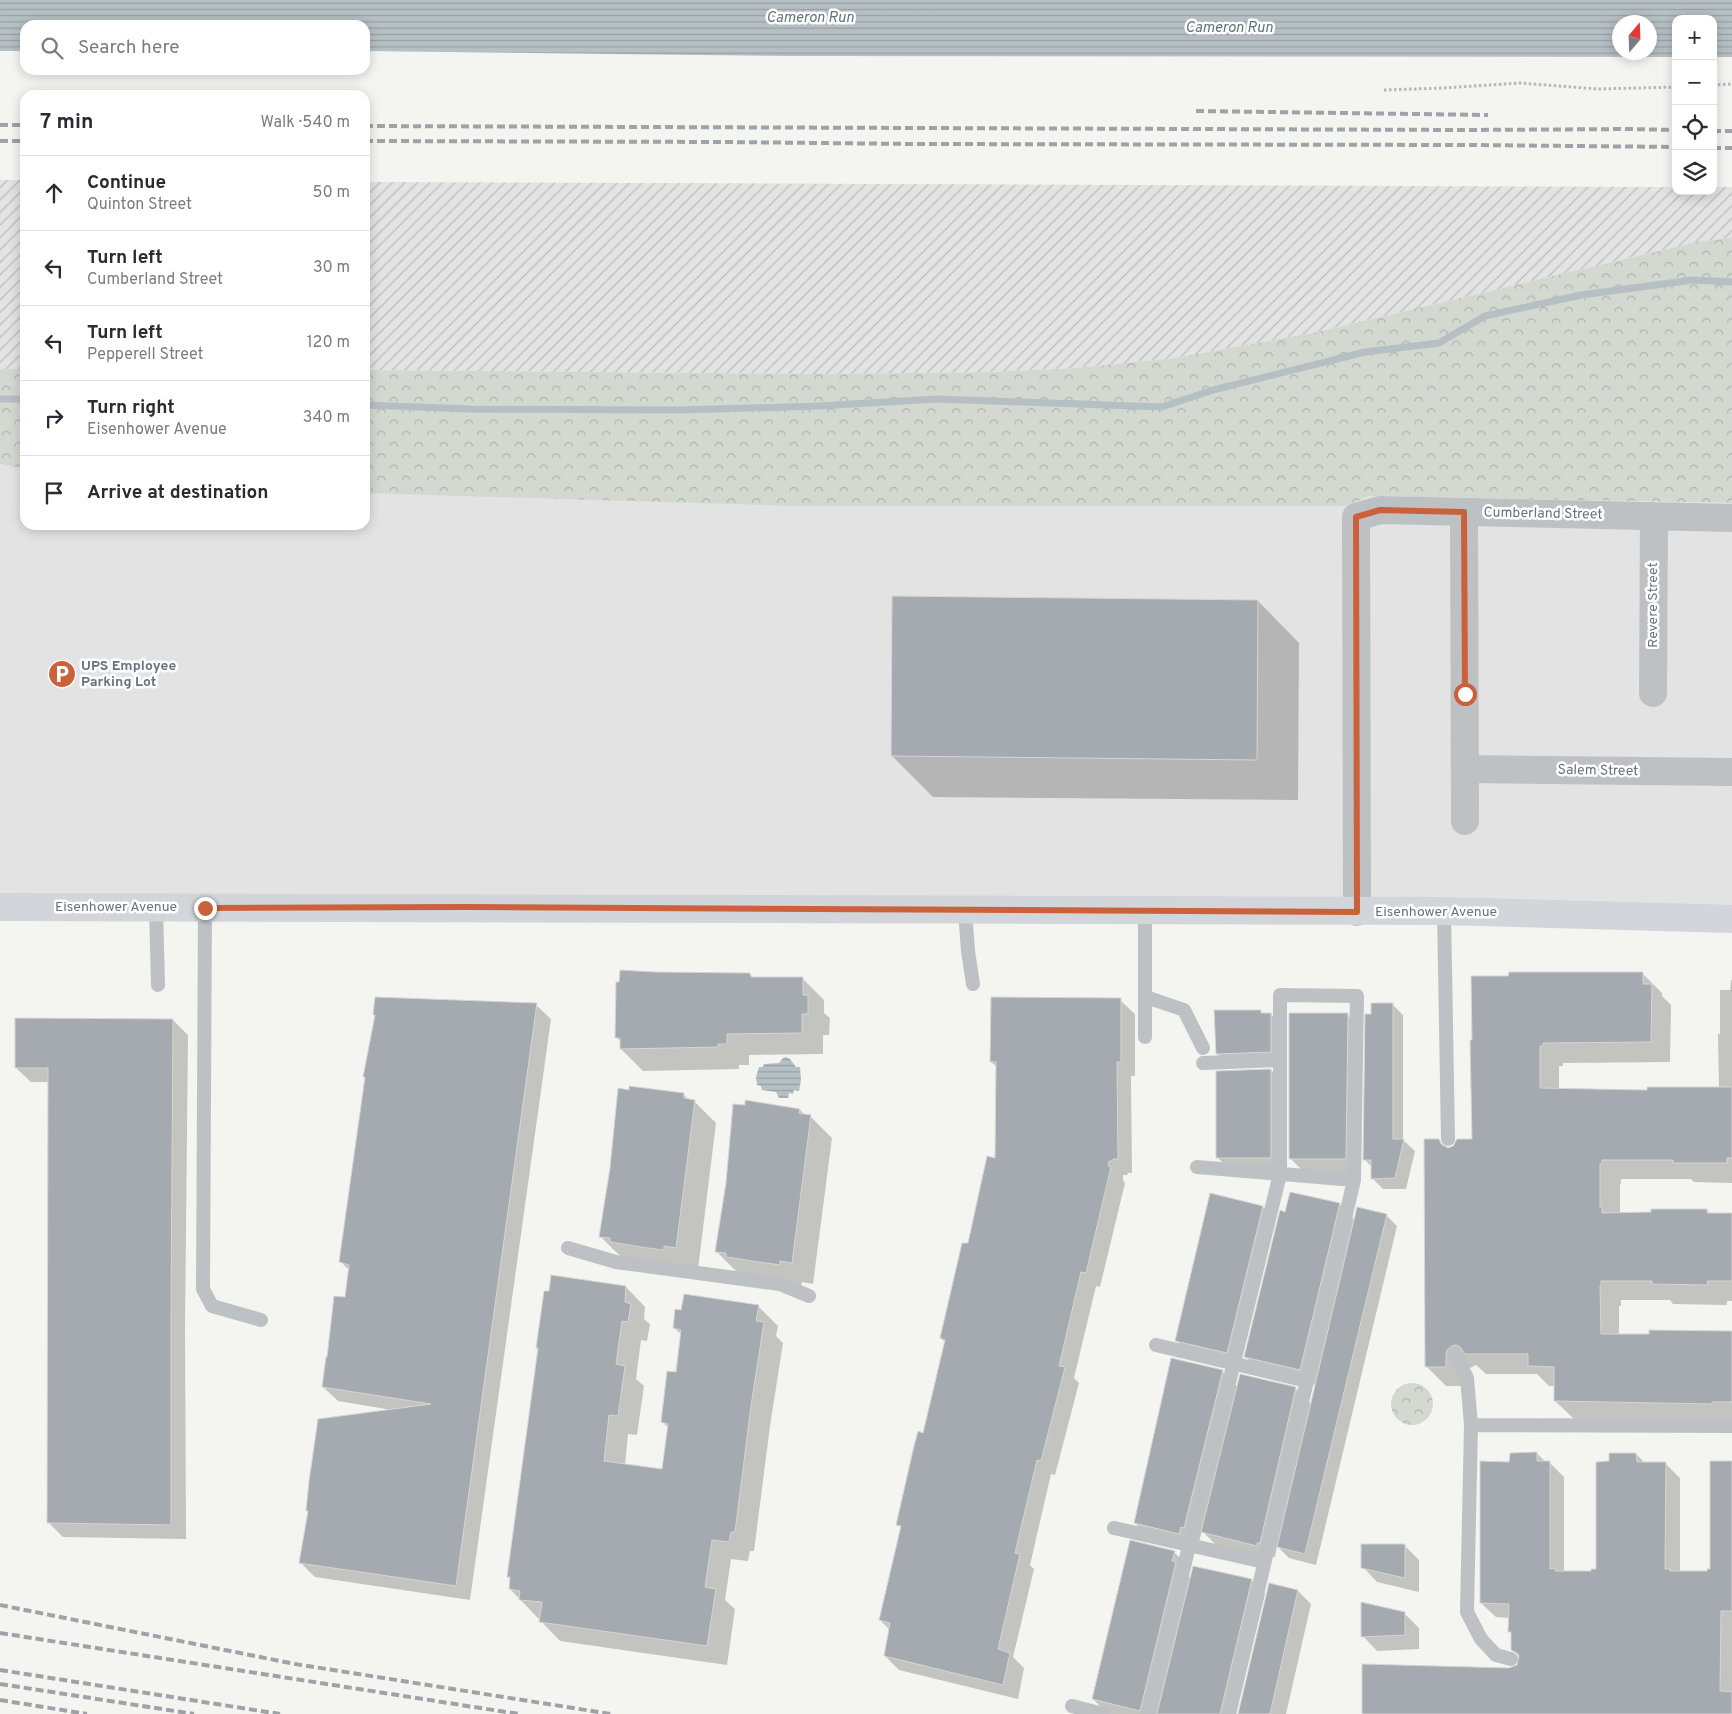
<!DOCTYPE html>
<html lang="en">
<head>
<meta charset="utf-8">
<style>
  body { margin:0; font-family:Overpass,sans-serif; background:#f7f7f7; color:#2b2b33 }
  .controls { position:absolute; right:15px; top:15px; display:grid; overflow:hidden; border-radius:10px; box-shadow:0 2px 12px #0003 }
  .controls button { width:45px; height:45px; display:grid; place-items:center; padding:0; border:0; border-bottom:1px solid #e1e1e2; background:#fff; color:#2b2b33; font:25px sans-serif }
  .compass { position:absolute; left:1612px; top:15px; width:45px; height:45px; border-radius:50%; background:#fff; box-shadow:0 2px 12px #0003; rotate:19deg }
  .stop { position:absolute; width:15px; height:15px; margin:-11px; border:4px solid #cb613b; border-radius:50%; background:#fff }
  .stop.end { background:#cb613b; border-color:#fff; box-shadow:0 1px 5px #0008 }
  .list { margin:0; padding:0; list-style:none }
  h2 { display:flex; justify-content:space-between; align-items:center; height:65px; margin:0; padding:0 20px; font-size:21px }
  h2 small { font-size:16px; font-weight:400; color:#7c7c81 }
  .list li { display:grid; grid-template-columns:32px 1fr auto; gap:15px; align-items:center; box-sizing:border-box; height:75px; padding:0 20px; border-top:1px solid #e1e1e2 }
  .list b { display:block; font-size:19px; white-space:nowrap }
  .list p { margin:0; font-size:16px; white-space:nowrap; color:#7c7c81 }
  .list em { font-size:16px; font-style:normal; color:#7c7c81 }
  .icon { flex:none; width:28px; height:28px; fill:none; stroke:currentColor; stroke-width:2; stroke-linecap:round; stroke-linejoin:round }
  .map { position:relative; flex:none; width:1732px; height:1714px; overflow:hidden }
  .search { position:absolute; background:#fff; box-shadow:0 2px 12px #0003; left:20px; top:20px; width:350px; height:55px; display:flex; align-items:center; gap:12px; box-sizing:border-box; padding:0 18px; border-radius:15px; color:#7c7c81; font-size:19px }
  .panel { position:absolute; background:#fff; box-shadow:0 2px 12px #0003; left:20px; top:90px; width:350px; height:440px; border-radius:15px }
  .map>svg:first-child { display:block }
  .built { fill:#e2e3e2 }
  .industrial { fill:url(#industrial-furrows) }
  .forest { fill:url(#forest-crowns) }
  .water { fill:url(#water-rules); fill-rule:evenodd }
  .shadow { fill:#0003 }
  .lines { fill:none; stroke-linecap:round; stroke-linejoin:round }
  .stream { stroke:#b6bfc3; stroke-width:7 }
  .building { fill:#a4aaaf; stroke:#d6d6d4 }
  .path { stroke:#b6b9bb; stroke-width:3; stroke-dasharray:2.5 2.5; stroke-linecap:butt }
  .service { stroke:#bec1c4; stroke-width:14 }
  .minor { stroke:#bec1c4; stroke-width:28 }
  .secondary { stroke:#d2d5d9; stroke-width:28 }
  .rail { stroke:#9ea3a8; stroke-width:4; stroke-dasharray:8 4; stroke-linecap:butt }
  .route { stroke:#cb613b; stroke-width:6 }
  .labels { text-anchor:middle; dominant-baseline:central; stroke-width:5; stroke-linejoin:round; paint-order:stroke }
  .street-label { font-size:14px; fill:#67737e; stroke:#fff }
  .poi-label { font-size:14px; font-weight:bold; fill:#67737e; stroke:#fff; text-anchor:start }
  .water-label { font-size:15px; font-style:italic; fill:#63747b; stroke:#fff }
</style>
</head>
<body>
<div class="map">
<svg width="1732" height="1714" viewBox="0 0 1732 1714">
  <defs>
    <pattern id="industrial-furrows" width="10" height="10" patternUnits="userSpaceOnUse" patternTransform="scale(1.25)"><rect width="10" height="10" fill="#e2e3e2"/><path d="M-1 1l2-2M0 10L10 0M9 11l2-2" fill="none" stroke="#bbbcbc"/></pattern>
    <pattern id="forest-crowns" width="20" height="18" patternUnits="userSpaceOnUse" patternTransform="scale(1.25)"><rect width="20" height="18" fill="#d3d9d1"/><path d="M2 6a3 3 0 1 1 6 0M12 15a3 3 0 1 1 6 0" fill="none" stroke="#afb4af"/></pattern>
    <pattern id="water-rules" width="6" height="5" patternUnits="userSpaceOnUse" patternTransform="scale(1.25)"><rect width="6" height="5" fill="#b6bfc3"/><path d="M0 2.5h6" fill="none" stroke="#98a0a4"/></pattern>
  </defs>
  <rect width="100%" height="100%" fill="#f4f4f1"/>
  <!-- built -->
  <path class="built" d="M 0,464 L 25,469 L 25,525 L 365,525 L 365,493 L 1347,506 L 1369,496 L 1732,503 L 1732,919 L 0,907 Z"/>
  <!-- industrial -->
  <path class="industrial" d="M 0,180 L 25,180 L 25,369 L 0,369 Z
    M 365,182 L 1676,187 L 1676,191 L 1713,191 L 1713,187 L 1732,187 L 1732,238 L 1701,241 L 1312,333 L 1174,358 L 1076,368 L 987,372 L 818,374 L 365,370 Z"/>
  <!-- forest -->
  <path class="forest" d="M 1732,238 L 1732,503 L 1369,496 L 1347,506 L 793,506 L 365,493 L 365,370 L 818,374 L 987,372 L 1076,368 L 1174,358 L 1312,333 L 1701,241 Z
    M 0,369 L 25,369 L 25,469 L 0,464 Z
    M1391 1404a21 21 0 1 1 42 0a21 21 0 1 1-42 0Z"/>
  <!-- water -->
  <path class="water" d="M 0,0 L 1732,0 L 1732,57 L 1713,57 L 1713,19 L 1676,19 L 1676,57 L 791,56 L 365,51 L 365,25 L 25,25 L 25,51 L 0,51 ZM 1620,22 L 1650,22 L 1650,52 L 1620,52 Z
    M 786,1057 L 790,1059 L 796,1067 L 800,1067 L 801,1080 L 799,1091 L 794,1090 L 793,1094 L 789,1093 L 788,1098 L 779,1098 L 776,1092 L 762,1090 L 761,1086 L 757,1085 L 756,1077 L 759,1067 L 763,1067 L 764,1064 L 779,1063 L 783,1058 Z"/>
  <!-- shadow -->
  <path class="shadow" d="M 1258,601 L 1299,643 L 1298,800 L 933,797 L 892,756 Z
    M 655,973 L 750,974 L 754,979 L 802,978 L 824,1000 L 824,1013 L 830,1018 L 829,1035 L 823,1035 L 823,1054 L 749,1055 L 749,1065 L 739,1065 L 739,1069 L 643,1071 L 621,1049 L 621,1042 L 616,1037 Z
    M 1642,973 L 1662,993 L 1662,996 L 1671,1005 L 1670,1062 L 1563,1063 L 1563,1066 L 1559,1066 L 1559,1089 L 1648,1092 L 1719,1088 L 1718,1034 L 1720,1034 L 1720,990 L 1730,990 L 1731,980 L 1732,980 L 1732,1183 L 1694,1182 L 1691,1179 L 1621,1179 L 1621,1184 L 1620,1184 L 1620,1214 L 1707,1210 L 1711,1214 L 1732,1215 L 1732,1301 L 1727,1301 L 1727,1305 L 1673,1304 L 1670,1300 L 1621,1300 L 1621,1306 L 1619,1306 L 1619,1335 L 1732,1333 L 1732,1422 L 1576,1421 L 1555,1401 L 1555,1386 L 1549,1386 L 1537,1374 L 1486,1374 L 1476,1365 L 1468,1369 L 1465,1386 L 1446,1386 L 1426,1366 L 1439,1141 L 1447,1149 L 1473,1141 L 1471,1041 Z
    M 1120,1000 L 1135,1014 L 1135,1076 L 1131,1076 L 1132,1173 L 1128,1173 L 1127,1175 L 1123,1175 L 1123,1180 L 1125,1183 L 1100,1287 L 1096,1286 L 1074,1378 L 1079,1383 L 1055,1475 L 1051,1474 L 1030,1565 L 1034,1569 L 1013,1657 L 1024,1668 L 1018,1699 L 899,1670 L 885,1656 L 890,1630 L 880,1620 L 902,1528 L 898,1524 L 924,1434 L 946,1343 L 941,1338 L 969,1245 L 996,1160 L 997,1067 L 991,1062 Z
    M 1392,1004 L 1403,1015 L 1403,1140 L 1415,1151 L 1406,1189 L 1383,1189 L 1372,1178 L 1372,1167 L 1364,1159 L 1372,1015 Z
    M 536,1005 L 551,1019 L 470,1600 L 315,1577 L 301,1563 L 309,1512 L 307,1510 L 392,1410 L 338,1401 L 323,1387 L 346,1298 L 350,1271 L 341,1262 L 376,1016 L 374,1014 Z
    M 1260,1011 L 1263,1014 L 1271,1014 L 1274,1017 L 1274,1054 L 1220,1056 L 1217,1053 Z
    M 1347,1015 L 1362,1029 L 1360,1174 L 1305,1173 L 1290,1158 Z
    M 173,1020 L 188,1035 L 185,1328 L 186,1539 L 63,1537 L 48,1522 L 49,1082 L 31,1082 L 16,1068 Z
    M 1271,1070 L 1282,1081 L 1282,1169 L 1228,1168 L 1217,1157 Z
    M 684,1095 L 689,1100 L 694,1101 L 716,1123 L 698,1269 L 622,1258 L 600,1236 Z
    M 800,1110 L 805,1115 L 810,1116 L 832,1138 L 813,1284 L 802,1282 L 801,1286 L 738,1273 L 716,1251 Z
    M 1339,1204 L 1355,1220 L 1386,1215 L 1397,1226 L 1316,1565 L 1289,1558 L 1277,1546 L 1275,1557 L 1218,1547 L 1202,1531 L 1199,1542 L 1150,1538 L 1135,1523 L 1222,1371 L 1238,1387 L 1241,1376 L 1296,1389 L 1312,1405 L 1316,1385 L 1260,1371 L 1246,1357 L 1286,1213 Z
    M 1263,1207 L 1273,1218 L 1238,1363 L 1187,1351 L 1176,1340 Z
    M 626,1287 L 645,1307 L 644,1319 L 650,1324 L 647,1341 L 641,1340 L 636,1379 L 644,1386 L 637,1435 L 628,1434 L 625,1465 L 663,1470 L 669,1428 L 662,1422 L 677,1374 L 682,1335 L 674,1328 L 758,1306 L 778,1326 L 776,1336 L 783,1343 L 770,1426 L 754,1551 L 750,1551 L 748,1561 L 731,1559 L 725,1600 L 735,1609 L 727,1665 L 560,1641 L 510,1589 L 511,1580 L 508,1577 Z
    M 1536,1453 L 1546,1462 L 1549,1462 L 1564,1477 L 1564,1572 L 1592,1572 L 1597,1570 L 1610,1463 L 1636,1454 L 1645,1463 L 1665,1463 L 1680,1478 L 1680,1572 L 1708,1573 L 1712,1570 L 1732,1462 L 1732,1714 L 1363,1714 L 1513,1669 L 1521,1662 L 1520,1657 L 1512,1649 L 1512,1634 L 1509,1631 L 1510,1618 L 1496,1617 L 1481,1603 L 1510,1463 Z
    M 1404,1545 L 1419,1560 L 1419,1592 L 1377,1582 L 1363,1567 Z
    M 1174,1552 L 1189,1567 L 1187,1574 L 1191,1579 L 1251,1580 L 1265,1594 L 1236,1714 L 1108,1714 L 1093,1699 Z
    M 1298,1591 L 1311,1604 L 1286,1714 L 1239,1714 Z
    M 1404,1613 L 1419,1628 L 1419,1649 L 1377,1651 L 1363,1636 Z"/>
  <g class="lines">
    <!-- stream -->
    <path class="stream" d="M 0,399 L 25,399
      M 365,405 L 471,409 L 680,410 L 819,406 L 937,399 L 1162,407 L 1213,390 L 1365,352 L 1439,343 L 1485,316 L 1581,295 L 1693,280 L 1732,282"/>
  </g>
  <!-- building -->
  <path class="building" d="M 892,596 L 1258,600 L 1257,760 L 891,756 Z
    M 620,970 L 655,972 L 750,973 L 751,977 L 803,977 L 803,995 L 808,995 L 808,1014 L 802,1014 L 802,1033 L 727,1034 L 727,1044 L 718,1044 L 718,1047 L 620,1049 L 620,1038 L 615,1038 L 616,982 L 619,982 Z
    M 1509,972 L 1643,972 L 1643,984 L 1652,984 L 1651,1042 L 1543,1043 L 1543,1046 L 1540,1046 L 1540,1088 L 1647,1090 L 1647,1087 L 1732,1087 L 1732,1158 L 1727,1158 L 1727,1163 L 1673,1163 L 1673,1160 L 1602,1160 L 1602,1164 L 1600,1164 L 1600,1207 L 1602,1207 L 1602,1213 L 1651,1212 L 1651,1209 L 1707,1209 L 1707,1213 L 1732,1213 L 1732,1281 L 1707,1281 L 1708,1285 L 1652,1284 L 1652,1281 L 1601,1281 L 1601,1286 L 1600,1286 L 1601,1334 L 1649,1334 L 1649,1330 L 1732,1331 L 1732,1402 L 1712,1402 L 1712,1404 L 1554,1401 L 1554,1367 L 1528,1366 L 1528,1354 L 1465,1354 L 1460,1347 L 1456,1345 L 1452,1346 L 1447,1350 L 1446,1354 L 1446,1367 L 1425,1367 L 1424,1139 L 1439,1139 L 1441,1144 L 1448,1148 L 1453,1146 L 1457,1139 L 1472,1139 L 1470,1040 L 1472,1040 L 1471,976 L 1508,976 Z
    M 375,997 L 537,1003 L 456,1586 L 299,1563 L 308,1511 L 306,1511 L 309,1481 L 318,1419 L 431,1404 L 322,1387 L 326,1357 L 327,1357 L 334,1296 L 345,1297 L 349,1265 L 339,1262 L 365,1077 L 363,1077 L 375,1015 L 373,1015 Z
    M 991,997 L 1121,998 L 1121,1062 L 1117,1062 L 1118,1159 L 1113,1159 L 1113,1161 L 1109,1161 L 1108,1166 L 1111,1167 L 1086,1273 L 1081,1272 L 1059,1366 L 1065,1367 L 1041,1461 L 1037,1460 L 1015,1553 L 1020,1554 L 998,1649 L 1010,1653 L 1003,1685 L 884,1656 L 890,1623 L 879,1620 L 901,1526 L 896,1525 L 914,1446 L 918,1431 L 923,1433 L 945,1340 L 940,1338 L 962,1243 L 968,1243 L 987,1156 L 995,1158 L 996,1062 L 990,1062 Z
    M 1371,1003 L 1393,1003 L 1393,1139 L 1404,1139 L 1395,1178 L 1371,1179 L 1371,1160 L 1363,1160 L 1365,1014 L 1371,1014 Z
    M 1214,1010 L 1261,1010 L 1261,1013 L 1271,1013 L 1271,1052 L 1216,1054 Z
    M 1289,1013 L 1348,1013 L 1346,1159 L 1289,1159 Z
    M 15,1018 L 173,1019 L 171,1313 L 171,1525 L 47,1523 L 48,1068 L 15,1068 Z
    M 1271,1069 L 1271,1158 L 1216,1158 L 1216,1071 Z
    M 629,1086 L 684,1093 L 684,1098 L 695,1100 L 676,1248 L 664,1246 L 664,1250 L 648,1248 L 610,1242 L 610,1238 L 599,1237 L 610,1168 L 618,1088 L 629,1090 Z
    M 745,1100 L 800,1109 L 799,1113 L 811,1115 L 792,1263 L 780,1261 L 780,1265 L 726,1257 L 726,1253 L 715,1252 L 726,1183 L 733,1104 L 745,1105 Z
    M 1290,1192 L 1340,1203 L 1300,1370 L 1244,1357 L 1280,1210 L 1285,1212 Z
    M 1210,1193 L 1263,1206 L 1227,1353 L 1175,1341 Z
    M 1357,1207 L 1387,1214 L 1305,1554 L 1277,1547 Z
    M 551,1275 L 626,1286 L 625,1302 L 631,1304 L 628,1322 L 622,1321 L 616,1364 L 625,1366 L 618,1416 L 609,1415 L 604,1461 L 662,1469 L 668,1424 L 661,1422 L 667,1371 L 676,1372 L 681,1330 L 673,1328 L 675,1309 L 681,1310 L 684,1294 L 759,1305 L 756,1321 L 764,1322 L 751,1406 L 735,1532 L 731,1532 L 729,1542 L 712,1540 L 705,1587 L 716,1589 L 707,1646 L 539,1622 L 542,1602 L 519,1600 L 520,1591 L 509,1589 L 510,1577 L 507,1577 L 538,1348 L 536,1348 L 544,1291 L 549,1291 Z
    M 1171,1358 L 1223,1370 L 1184,1528 L 1181,1527 L 1179,1534 L 1134,1523 Z
    M 1240,1374 L 1296,1387 L 1260,1543 L 1257,1543 L 1257,1546 L 1201,1532 Z
    M 1537,1452 L 1537,1461 L 1550,1461 L 1550,1569 L 1555,1568 L 1555,1571 L 1591,1571 L 1591,1569 L 1596,1569 L 1596,1462 L 1609,1461 L 1609,1453 L 1636,1453 L 1637,1462 L 1666,1462 L 1665,1569 L 1670,1569 L 1670,1571 L 1707,1571 L 1707,1569 L 1710,1569 L 1710,1461 L 1732,1461 L 1732,1611 L 1721,1611 L 1720,1691 L 1732,1692 L 1732,1714 L 1362,1714 L 1362,1664 L 1509,1668 L 1517,1665 L 1519,1656 L 1517,1653 L 1511,1650 L 1511,1632 L 1508,1632 L 1509,1604 L 1480,1603 L 1480,1461 L 1509,1462 L 1510,1453 Z
    M 1130,1540 L 1175,1551 L 1172,1561 L 1176,1562 L 1140,1711 L 1092,1699 Z
    M 1361,1544 L 1405,1544 L 1405,1578 L 1361,1568 Z
    M 1193,1566 L 1252,1579 L 1220,1714 L 1157,1714 Z
    M 1269,1583 L 1298,1590 L 1270,1714 L 1238,1714 Z
    M 1361,1602 L 1405,1612 L 1405,1635 L 1361,1637 Z"/>
  <g class="lines">
    <!-- path -->
    <path class="path" d="M 1713,85 L 1732,84
      M 1384,90 L 1444,88 L 1520,83 L 1598,89 L 1676,87"/>
    <!-- service -->
    <path class="service" d="M 156,907 L 158,985
      M 205,908 L 203,1289 L 212,1306 L 261,1320
      M 965,910 L 968,951 L 973,984
      M 1444,911 L 1448,1139
      M 1146,997 L 1184,1010 L 1203,1048
      M 1145,1037 L 1145,911
      M 1203,1063 L 1280,1060
      M 1197,1167 L 1354,1180
      M 568,1248 L 616,1262 L 780,1284 L 809,1296
      M 1156,1345 L 1307,1381
      M 1455,1354 L 1467,1378 L 1471,1425
      M 1114,1528 L 1264,1562
      M 1511,1659 L 1496,1655 L 1481,1639 L 1467,1612 L 1471,1425 L 1732,1426
      M 1072,1706 L 1103,1714
      M 1148,1714 L 1280,1174 L 1280,995 L 1357,996 L 1354,1180 L 1229,1714"/>
    <!-- minor -->
    <path class="minor" d="M 1464,512 L 1465,821
      M 1653,693 L 1654,517
      M 1465,769 L 1732,772
      M 1357,912 L 1356,517 L 1380,510 L 1732,518"/>
    <!-- secondary -->
    <path class="secondary" d="M 0,907 L 1441,911 L 1732,919"/>
    <!-- rail -->
    <path class="rail" d="M 1196,111 L 1488,115
      M 0,125 L 25,125
      M 365,126 L 1467,130 L 1630,129 L 1676,130
      M 1713,131 L 1732,131
      M 0,141 L 25,141
      M 365,141 L 724,142 L 916,144 L 1473,145 L 1676,147
      M 1713,148 L 1732,148
      M 0,1605 L 295,1664 L 611,1714
      M 0,1633 L 519,1714
      M 0,1670 L 280,1714
      M 0,1684 L 194,1714
      M 0,1700 L 87,1714"/>
  </g>
  <g class="lines">
    <!-- route -->
    <path class="route" d="M 205,908 L 467,907 L 1357,912 L 1356,517 L 1380,510 L 1464,512 L 1465,694"/>
  </g>
  <!-- icons -->
  <defs>
    <g id="parking-disc" transform="scale(1.4375)"><circle r="9.5" fill="#cb613b" stroke="#fff"/><path d="M-3.5-5.5H1a3.5 3.5 0 0 1 0 7H-1V5.5H-3.5ZM-1-3.4V-.6H.8a1.4 1.4 0 0 0 0-2.8Z" fill="#fff"/></g>
  </defs>
  <g fill-rule="evenodd">
    <use href="#parking-disc" x="62" y="674"/>
  </g>
  <g class="labels">
    <!-- street labels -->
    <g class="street-label">
      <text transform="translate(1543 514) rotate(1)">Cumberland Street</text>
      <text transform="translate(1653 605) rotate(-90)">Revere Street</text>
      <text transform="translate(1598 771) rotate(1)">Salem Street</text>
      <text x="116" y="907">Eisenhower Avenue</text>
      <text x="1436" y="912">Eisenhower Avenue</text>
    </g>
    <!-- poi labels -->
    <g class="poi-label">
      <text x="81" y="666">UPS Employee<tspan x="81" dy="16">Parking Lot</tspan></text>
    </g>
    <!-- water labels -->
    <g class="water-label">
      <text x="810" y="18">Cameron Run</text>
      <text x="1229" y="28">Cameron Run</text>
    </g>
  </g>
</svg>
<div class="controls">
<button>+</button>
<button>−</button>
<button><svg class="icon" aria-label="locate" viewBox="0 0 24 24"><circle cx="12" cy="12" r="6"/><path d="M12 2v4M12 18v4M2 12h4M18 12h4"/></svg></button>
<button><svg class="icon" aria-label="layers" viewBox="0 0 24 24"><path d="M12 4l9 5-9 5-9-5zM3 14l9 5 9-5"/></svg></button>
</div>
<svg class="compass" viewBox="-18 -18 36 36"><path d="M0-13l5 13h-10z" fill="#e53935"/><path d="M0 13l5-13h-10z" fill="#7c7c81"/></svg>
<div class="stop" style="left:1465px;top:694px"></div>
<div class="stop end" style="left:205px;top:908px"></div>
<div class="search"><svg class="icon" aria-label="search" viewBox="0 0 24 24"><circle cx="10" cy="10" r="6"/><path d="M15 15l6 6"/></svg>Search here</div>
<section class="panel">
<h2>7 min<small>Walk · 540 m</small></h2>
<ul class="list">
<li><svg class="icon" aria-label="ahead" viewBox="0 0 24 24"><path d="M12 20V5M6 11l6-6 6 6"/></svg><div><b>Continue</b><p>Quinton Street</p></div><em>50 m</em></li>
<li><svg class="icon" aria-label="left" viewBox="0 0 24 24"><path d="M17 20v-9H6M10 6l-5 5 5 5"/></svg><div><b>Turn left</b><p>Cumberland Street</p></div><em>30 m</em></li>
<li><svg class="icon" aria-label="left" viewBox="0 0 24 24"><path d="M17 20v-9H6M10 6l-5 5 5 5"/></svg><div><b>Turn left</b><p>Pepperell Street</p></div><em>120 m</em></li>
<li><svg class="icon" aria-label="right" viewBox="0 0 24 24"><path d="M7 20v-9h11M14 6l5 5-5 5"/></svg><div><b>Turn right</b><p>Eisenhower Avenue</p></div><em>340 m</em></li>
<li><svg class="icon" aria-label="arrive" viewBox="0 0 24 24"><path d="M6 21V4h12l-3 4 3 4H6"/></svg><div><b>Arrive at destination</b></div></li>
</ul>
</section>
</div>
</body>
</html>
